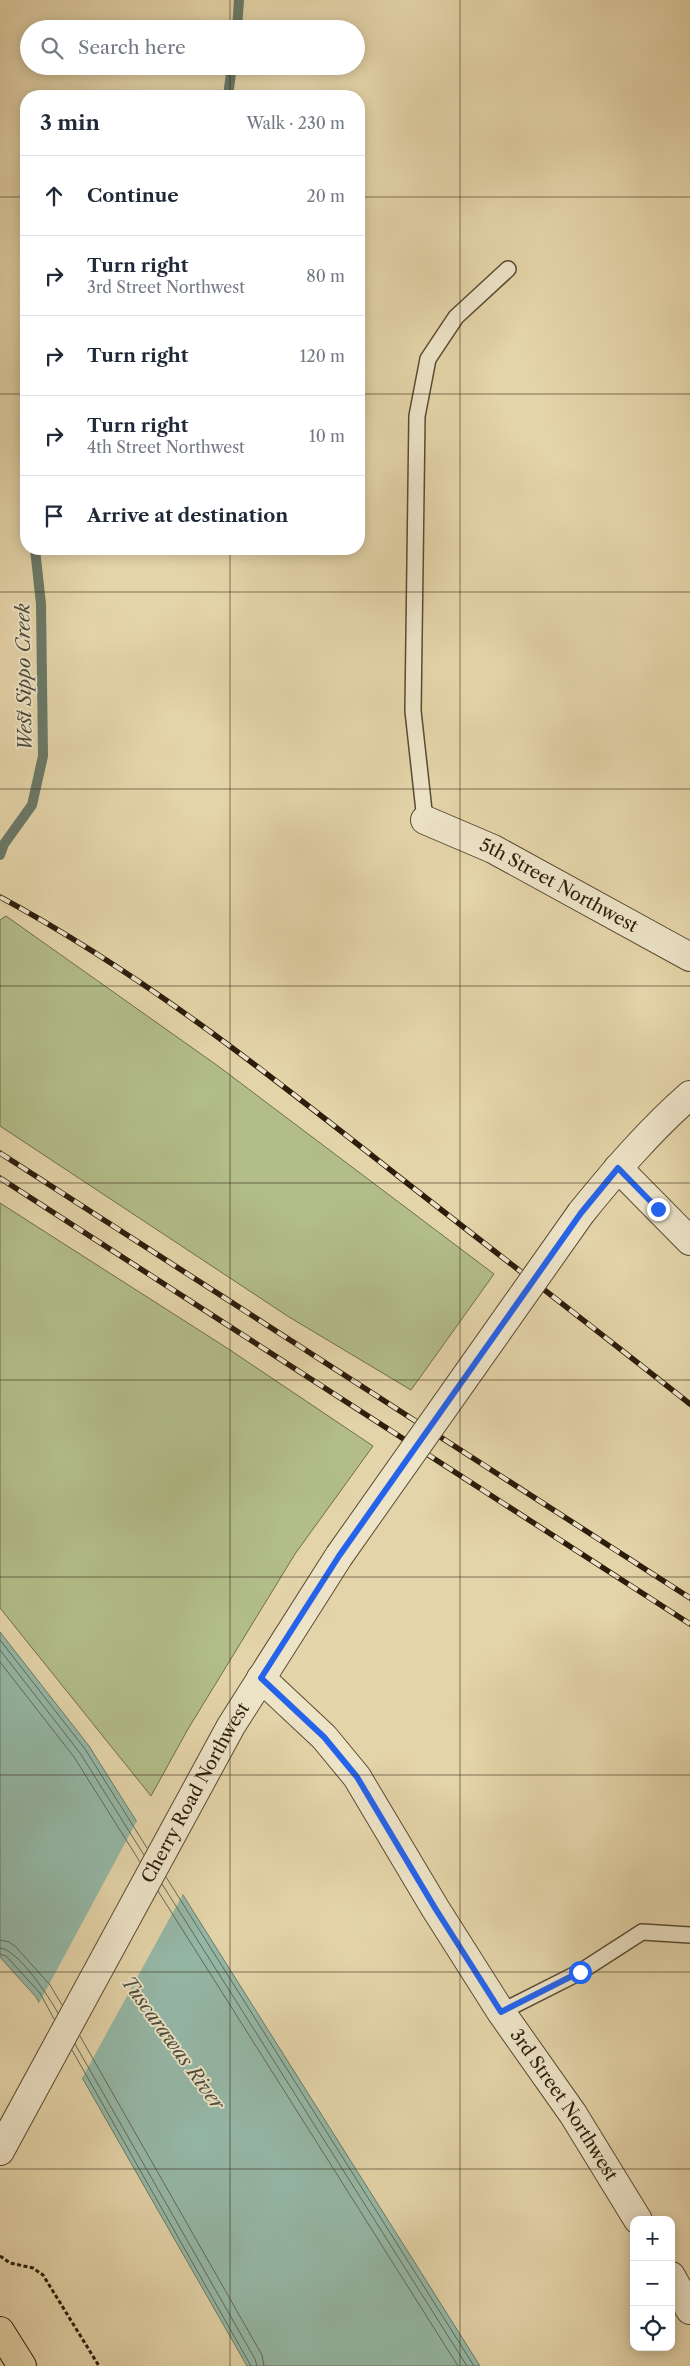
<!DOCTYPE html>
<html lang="en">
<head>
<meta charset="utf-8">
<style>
  body { margin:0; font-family:"Libre Caslon Text",serif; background:#f6f6f7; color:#1f2937 }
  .controls { position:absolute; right:15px; bottom:15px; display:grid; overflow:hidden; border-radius:10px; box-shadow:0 2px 12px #0003 }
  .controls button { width:45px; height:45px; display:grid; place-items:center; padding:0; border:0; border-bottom:1px solid #e0e1e3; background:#fff; color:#1f2937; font:25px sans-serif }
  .stop { position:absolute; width:15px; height:15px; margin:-11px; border:4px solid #2563eb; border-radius:50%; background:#fff }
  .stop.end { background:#2563eb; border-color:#fff; box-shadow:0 1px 5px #0008 }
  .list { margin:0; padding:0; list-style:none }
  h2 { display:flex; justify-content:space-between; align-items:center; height:65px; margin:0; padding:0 20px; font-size:21px }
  h2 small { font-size:16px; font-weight:400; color:#747a83 }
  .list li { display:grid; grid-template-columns:32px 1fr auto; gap:15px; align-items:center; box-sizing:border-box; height:80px; padding:0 20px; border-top:1px solid #e0e1e3 }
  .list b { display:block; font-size:19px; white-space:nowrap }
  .list p { margin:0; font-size:16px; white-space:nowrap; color:#747a83 }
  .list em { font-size:16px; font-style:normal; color:#747a83 }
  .icon { flex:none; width:28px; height:28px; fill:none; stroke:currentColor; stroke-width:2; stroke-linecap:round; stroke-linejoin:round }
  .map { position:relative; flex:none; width:690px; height:2366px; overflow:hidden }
  .search { position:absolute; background:#fff; box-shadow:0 2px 12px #0003; left:20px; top:20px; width:345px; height:55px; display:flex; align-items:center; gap:12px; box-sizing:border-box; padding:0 18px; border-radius:28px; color:#747a83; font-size:19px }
  .panel { position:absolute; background:#fff; box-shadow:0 2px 12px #0003; left:20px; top:90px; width:345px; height:465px; border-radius:20px }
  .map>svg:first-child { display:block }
  .green { fill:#b2bd89; stroke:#6f6d4a }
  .water { fill:#95b8a7; stroke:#6b7a69 }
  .pier { fill:#e4d4a9 }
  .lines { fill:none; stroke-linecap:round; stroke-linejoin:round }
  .shore { stroke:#606a59; stroke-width:1 }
  .stream { stroke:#6b7a69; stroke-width:10 }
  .service-casing { stroke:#5a4b32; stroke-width:18 }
  .minor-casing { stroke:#5a4b32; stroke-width:30 }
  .tertiary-casing { stroke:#5a4b32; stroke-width:30 }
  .trunk-casing { stroke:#2c1d0b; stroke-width:30 }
  .path { stroke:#2c1d0b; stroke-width:3; stroke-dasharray:4 2.5; stroke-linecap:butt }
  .service { stroke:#ede3c7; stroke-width:15 }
  .minor { stroke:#ede3c7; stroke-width:28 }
  .tertiary { stroke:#ede3c7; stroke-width:28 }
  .trunk { stroke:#e4d4a9; stroke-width:28 }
  .rail-casing { stroke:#2c1d0b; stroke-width:5.5 }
  .rail { stroke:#ede3c7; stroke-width:4; stroke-dasharray:11; stroke-linecap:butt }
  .tertiary-bridge-casing { stroke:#5a4b32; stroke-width:30; stroke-linecap:butt }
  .tertiary-bridge { stroke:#ede3c7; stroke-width:28 }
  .route { stroke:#2563eb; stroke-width:6 }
  .grid { fill:none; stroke:#2c1d0b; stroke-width:1; stroke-opacity:0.55 }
  .labels { text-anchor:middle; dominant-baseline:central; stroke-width:4; stroke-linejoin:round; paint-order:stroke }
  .street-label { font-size:18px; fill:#2c1d0b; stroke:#ede3c7 }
  .water-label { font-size:19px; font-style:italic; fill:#4c4c3a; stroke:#ede3c7 }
</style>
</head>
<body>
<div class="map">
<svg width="690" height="2366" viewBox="0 0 690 2366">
  <rect width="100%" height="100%" fill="#e4d4a9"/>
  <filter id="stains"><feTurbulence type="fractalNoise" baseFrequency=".004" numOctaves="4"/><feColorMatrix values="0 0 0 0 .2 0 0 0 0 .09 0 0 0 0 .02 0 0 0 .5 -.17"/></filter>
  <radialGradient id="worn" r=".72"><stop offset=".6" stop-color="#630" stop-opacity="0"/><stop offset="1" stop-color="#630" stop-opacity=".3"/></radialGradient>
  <!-- green -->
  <path class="green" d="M 6,916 L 218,1066 L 494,1274 L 411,1390 L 289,1317 L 0,1126 L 0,920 Z
    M 0,1203 L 227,1348 L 373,1446 L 295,1554 L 188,1729 L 151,1796 L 0,1608 Z"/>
  <!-- water -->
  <path class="water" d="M 0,1632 L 89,1746 L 480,2366 L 247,2366 L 36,1997 L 0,1957 Z"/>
  <!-- pier -->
  <path class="pier" d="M 138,1819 L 184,1892 L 81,2080 L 38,2005 Z"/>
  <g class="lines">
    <!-- shore -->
    <path class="shore" d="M 0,1640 L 85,1749 L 147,1848
      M 0,1650 L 80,1753 L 144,1855
      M 0,1662 L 74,1757 L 140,1862
      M 166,1877 L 474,2366
      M 162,1884 L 467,2366
      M 158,1891 L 458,2366
      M 0,1940 L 9,1942 L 15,1946 L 50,1985 L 62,2005
      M 0,1948 C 18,1949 49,1997 58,2013
      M 0,1954 L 6,1956 L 40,1993 L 54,2019
      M 80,2036 L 262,2355 L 264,2366
      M 75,2044 L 255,2359 L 257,2366
      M 72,2050 L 251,2366"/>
    <!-- stream -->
    <path class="stream" d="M 237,29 L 239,0
      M 228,96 L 232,66
      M 0,855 L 4,844 L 32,805 L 43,756 L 41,604 L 35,549"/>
    <!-- service casing -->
    <g class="service-casing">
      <path id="service" d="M 425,820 L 413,711 L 417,416 L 428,359 L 456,317 L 508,269
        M 501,2012 L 580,1972 L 642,1932 L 690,1935"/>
    </g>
    <!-- minor casing -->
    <g class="minor-casing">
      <g id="minor">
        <path id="s1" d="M 425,820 L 493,849 L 690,957"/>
        <path d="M 618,1168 L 690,1241"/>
      </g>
    </g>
    <!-- tertiary casing -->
    <g class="tertiary-casing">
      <g id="tertiary">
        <path d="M 581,1213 C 615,1171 649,1131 690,1095"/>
        <path id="s2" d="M 261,1678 L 324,1737 L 357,1777 L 435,1908 L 501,2012 L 573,2114 L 638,2220"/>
        <path id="s3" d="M 0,2151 L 231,1726 L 339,1556"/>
        <path d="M 671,2276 L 690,2310"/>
      </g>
    </g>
    <!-- trunk casing -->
    <g class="trunk-casing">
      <path id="trunk" d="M 0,2331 L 22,2366"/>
    </g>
    <!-- path -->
    <path class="path" d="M 0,2256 L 10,2263 L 33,2268 L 43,2275 L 99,2366"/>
    <!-- service -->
    <use href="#service" class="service"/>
    <!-- minor -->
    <use href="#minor" class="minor"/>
    <!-- tertiary -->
    <use href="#tertiary" class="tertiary"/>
    <!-- trunk -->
    <use href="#trunk" class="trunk"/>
    <!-- rail casing -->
    <g class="rail-casing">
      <path id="rail" d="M 0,897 C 143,974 271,1076 398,1176 C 495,1252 593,1327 690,1404
        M 0,1153 L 690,1598
        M 0,1178 L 690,1624"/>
    </g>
    <!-- rail -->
    <use href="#rail" class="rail"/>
    <!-- tertiary-bridge casing -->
    <g class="tertiary-bridge-casing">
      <path id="tertiary-bridge" d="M 339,1556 L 581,1213"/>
    </g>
    <!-- tertiary-bridge -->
    <use href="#tertiary-bridge" class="tertiary-bridge"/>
  </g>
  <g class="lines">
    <!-- route -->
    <path class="route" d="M 580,1972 L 501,2012 L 435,1908 L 357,1777 L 324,1737 L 261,1678 L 339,1556 L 581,1213 L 618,1168 L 658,1209"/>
  </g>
  <!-- grid -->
  <path class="grid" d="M 230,0 L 230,29M 460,0 L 460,2366M 230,66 L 230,96M 0,197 L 26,197M 359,197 L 690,197M 0,394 L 26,394M 359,394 L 690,394M 230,549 L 230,2366M 0,592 L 690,592M 0,789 L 690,789M 0,986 L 690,986M 0,1183 L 690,1183M 0,1380 L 690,1380M 0,1577 L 690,1577M 0,1775 L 690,1775M 0,1972 L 690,1972M 0,2169 L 690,2169"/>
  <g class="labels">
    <!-- street labels -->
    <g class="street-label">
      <text stroke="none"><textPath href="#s1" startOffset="149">5th Street Northwest</textPath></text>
      <text stroke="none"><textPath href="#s3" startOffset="408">Cherry Road Northwest</textPath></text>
      <text stroke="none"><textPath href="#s2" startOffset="526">3rd Street Northwest</textPath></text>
    </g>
    <!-- water labels -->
    <g class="water-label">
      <text transform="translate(24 677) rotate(-91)">West Sippo Creek</text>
      <text transform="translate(173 2043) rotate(54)">Tuscarawas River</text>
    </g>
  </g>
  <rect width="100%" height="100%" filter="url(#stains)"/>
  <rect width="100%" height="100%" fill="url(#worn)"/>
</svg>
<div class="controls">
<button>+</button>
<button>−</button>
<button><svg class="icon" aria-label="locate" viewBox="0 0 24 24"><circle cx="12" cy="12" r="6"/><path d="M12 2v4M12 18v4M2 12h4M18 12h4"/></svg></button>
</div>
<div class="stop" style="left:580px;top:1972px"></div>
<div class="stop end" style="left:658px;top:1209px"></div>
<div class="search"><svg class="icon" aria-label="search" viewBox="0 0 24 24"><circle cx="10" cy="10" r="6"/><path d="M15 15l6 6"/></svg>Search here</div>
<section class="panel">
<h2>3 min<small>Walk · 230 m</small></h2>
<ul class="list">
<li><svg class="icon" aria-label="ahead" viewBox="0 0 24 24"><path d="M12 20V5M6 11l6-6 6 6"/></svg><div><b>Continue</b></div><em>20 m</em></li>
<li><svg class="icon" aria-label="right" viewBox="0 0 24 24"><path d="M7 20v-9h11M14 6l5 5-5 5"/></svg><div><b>Turn right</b><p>3rd Street Northwest</p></div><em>80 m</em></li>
<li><svg class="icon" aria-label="right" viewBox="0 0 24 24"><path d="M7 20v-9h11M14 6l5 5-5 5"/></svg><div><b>Turn right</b></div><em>120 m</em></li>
<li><svg class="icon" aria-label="right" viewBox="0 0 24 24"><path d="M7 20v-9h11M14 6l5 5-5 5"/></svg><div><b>Turn right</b><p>4th Street Northwest</p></div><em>10 m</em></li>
<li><svg class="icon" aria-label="arrive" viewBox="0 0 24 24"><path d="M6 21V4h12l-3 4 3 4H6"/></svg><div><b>Arrive at destination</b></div></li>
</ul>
</section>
</div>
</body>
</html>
